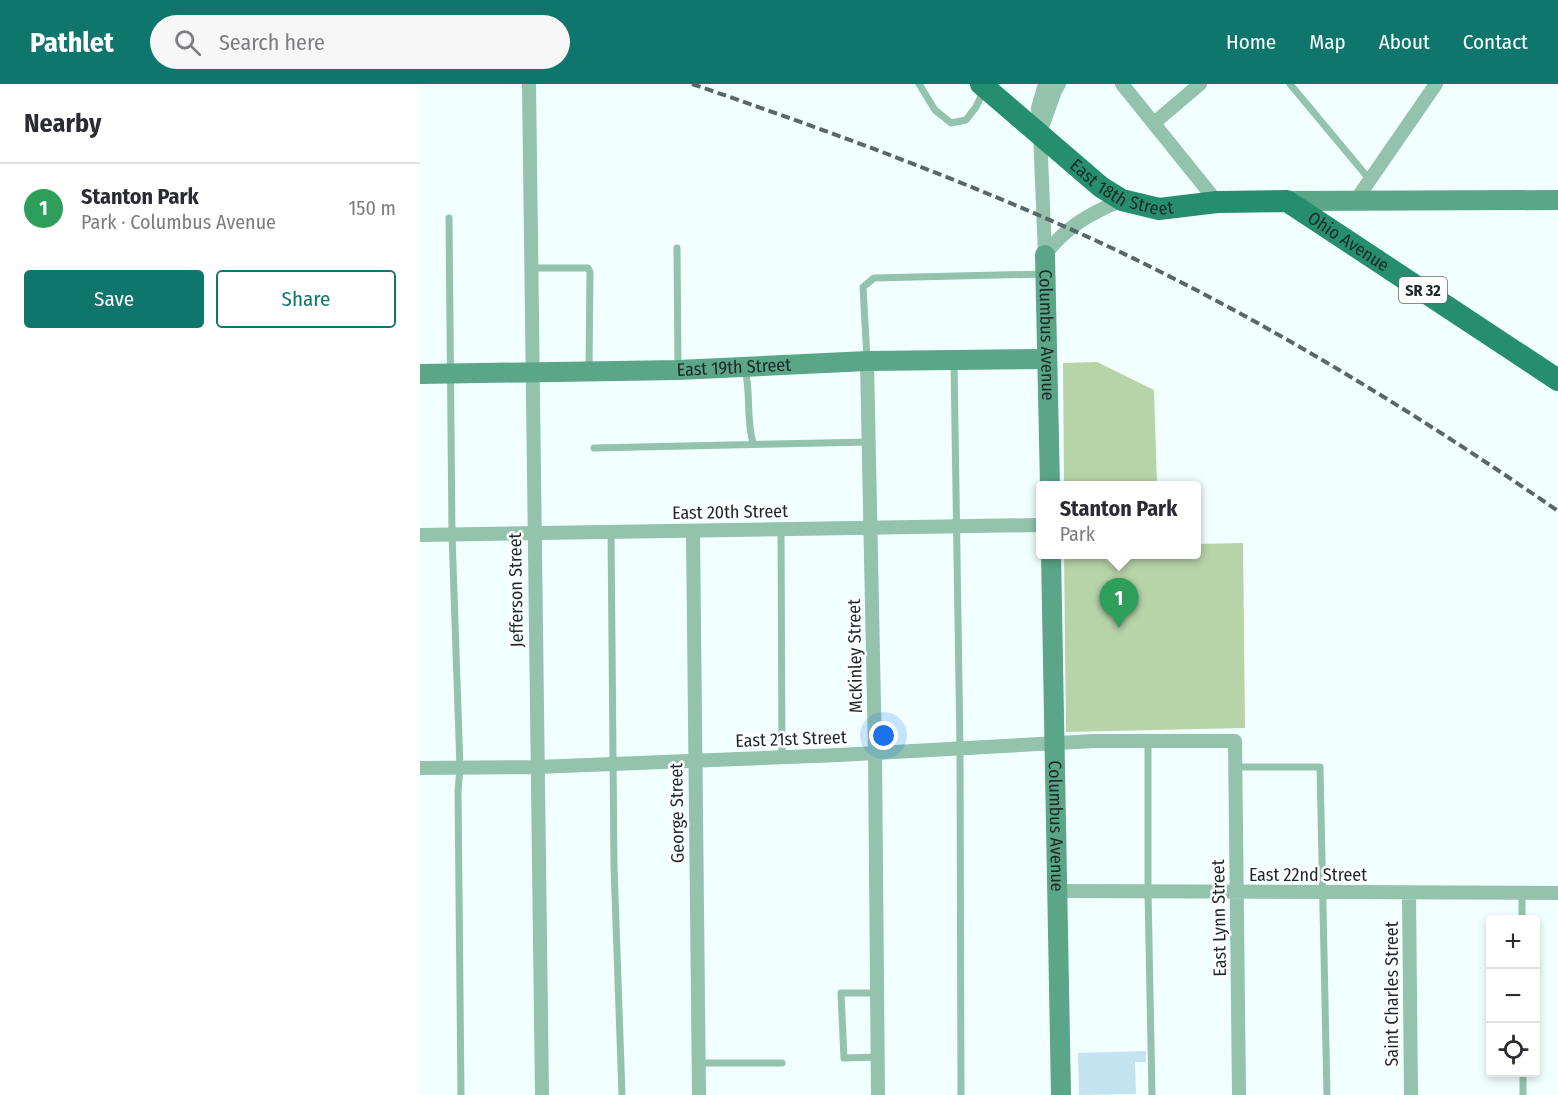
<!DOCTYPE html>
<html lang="en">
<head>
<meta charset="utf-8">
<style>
  body { margin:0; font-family:"Fira Sans Condensed",sans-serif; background:#f7f7f7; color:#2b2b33 }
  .controls { position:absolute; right:18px; bottom:18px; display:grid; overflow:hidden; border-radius:6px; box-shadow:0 3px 9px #0003 }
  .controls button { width:54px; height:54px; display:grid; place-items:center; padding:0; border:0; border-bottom:2px solid #e1e1e2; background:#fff; color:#2b2b33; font:30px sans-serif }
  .you { position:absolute; left:464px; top:652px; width:21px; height:21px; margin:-15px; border:4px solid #fff; border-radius:50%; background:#1a73e8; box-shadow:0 0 0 9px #1a73e833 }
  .badge { display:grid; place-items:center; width:39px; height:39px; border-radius:50%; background:#0f766e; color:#fff; font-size:20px; font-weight:700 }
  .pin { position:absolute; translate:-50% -50px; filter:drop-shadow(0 2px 3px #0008) }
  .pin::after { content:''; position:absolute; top:32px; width:21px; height:18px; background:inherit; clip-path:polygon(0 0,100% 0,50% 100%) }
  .popup { position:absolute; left:616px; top:397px; width:165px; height:78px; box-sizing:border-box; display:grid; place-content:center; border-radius:6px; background:#fff; filter:drop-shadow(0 2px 4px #0005); font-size:20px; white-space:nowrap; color:#7c7c81 }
  .popup b { font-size:22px; color:#2b2b33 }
  .popup::after { content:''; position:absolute; left:50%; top:100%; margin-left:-12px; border:12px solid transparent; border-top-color:#fff }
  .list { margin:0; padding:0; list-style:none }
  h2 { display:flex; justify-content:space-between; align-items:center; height:78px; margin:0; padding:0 24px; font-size:26px }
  h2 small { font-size:20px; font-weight:400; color:#7c7c81 }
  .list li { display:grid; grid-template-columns:39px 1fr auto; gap:18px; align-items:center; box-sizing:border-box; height:90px; padding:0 24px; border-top:2px solid #e1e1e2 }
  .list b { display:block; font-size:22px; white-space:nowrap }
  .list p { margin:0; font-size:20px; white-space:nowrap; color:#7c7c81 }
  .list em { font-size:20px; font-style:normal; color:#7c7c81 }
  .actions { display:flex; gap:12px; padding:18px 24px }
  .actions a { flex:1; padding:14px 0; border:2px solid #0f766e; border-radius:6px; text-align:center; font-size:21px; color:#0f766e }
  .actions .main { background:#0f766e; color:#fff }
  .icon { flex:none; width:33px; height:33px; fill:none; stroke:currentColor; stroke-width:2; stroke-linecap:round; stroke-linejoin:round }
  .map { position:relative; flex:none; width:1138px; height:1011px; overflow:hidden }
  header { display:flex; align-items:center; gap:36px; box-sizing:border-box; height:84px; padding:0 30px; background:#0f766e; color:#fff }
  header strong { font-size:28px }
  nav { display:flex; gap:33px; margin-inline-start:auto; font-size:21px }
  .search { width:420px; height:54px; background:#f7f7f7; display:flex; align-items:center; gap:15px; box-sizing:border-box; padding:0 21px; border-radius:33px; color:#7c7c81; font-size:22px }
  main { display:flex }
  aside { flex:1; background:#fff }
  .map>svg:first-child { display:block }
  .green { fill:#b7d4a9 }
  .building { fill:#c4e3f1 }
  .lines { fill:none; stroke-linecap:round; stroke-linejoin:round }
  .lane { stroke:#93c2ad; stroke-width:7 }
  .street { stroke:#93c2ad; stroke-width:14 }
  .secondary { stroke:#5ba588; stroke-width:20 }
  .primary { stroke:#258f6d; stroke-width:22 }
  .rail { stroke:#596768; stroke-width:4; stroke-dasharray:9 4.5; stroke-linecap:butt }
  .labels { text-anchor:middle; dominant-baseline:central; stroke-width:5; stroke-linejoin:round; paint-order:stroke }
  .shield { fill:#fff; stroke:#5f696a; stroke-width:1.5 }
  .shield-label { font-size:16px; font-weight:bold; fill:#1b292a }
  .street-label { font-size:18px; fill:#1b292a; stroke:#fff }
</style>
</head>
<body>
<header>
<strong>Pathlet</strong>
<div class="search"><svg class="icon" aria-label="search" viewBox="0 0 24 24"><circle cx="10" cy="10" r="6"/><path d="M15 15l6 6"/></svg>Search here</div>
<nav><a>Home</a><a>Map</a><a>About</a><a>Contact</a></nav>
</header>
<main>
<aside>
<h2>Nearby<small></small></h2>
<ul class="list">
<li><span class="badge" style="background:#2e9e5b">1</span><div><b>Stanton Park</b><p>Park · Columbus Avenue</p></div><em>150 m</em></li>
</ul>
<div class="actions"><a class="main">Save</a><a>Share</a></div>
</aside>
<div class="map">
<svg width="1138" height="1011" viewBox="0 0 1138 1011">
  <rect width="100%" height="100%" fill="#f1ffff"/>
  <!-- green -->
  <path class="green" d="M 677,278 L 734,306 L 737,401 L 644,401 L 643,279 Z
    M 823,459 L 825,644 L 646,648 L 644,471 L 777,470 L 777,460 Z"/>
  <!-- building -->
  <path class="building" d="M 726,967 L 726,978 L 715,978 L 716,1010 L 659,1011 L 658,969 Z"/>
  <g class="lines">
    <!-- lane -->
    <path class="lane" d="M 499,0 L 515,26 L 531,39 L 546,36 L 556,23 L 563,8
      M 870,0 L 950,96
      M 29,134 L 32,451 L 40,684 L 38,707 L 41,1011
      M 257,164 L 258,283
      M 110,184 L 168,184 L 170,188 L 169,285
      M 447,275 L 443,203 L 454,194 L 624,190
      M 534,278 L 540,665 L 541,1011
      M 325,285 C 331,309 326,335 333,359
      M 174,364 L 449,358
      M 361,445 L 362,673
      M 191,448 L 194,782 L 202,1011
      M 728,657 L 728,808 L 732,1011
      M 815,683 L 900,683 L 907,1011
      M 1102,809 L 1102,836
      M 457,909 L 421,909 L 424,974 L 458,973
      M 279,979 L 362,979
      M 1103,988 L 1103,1011"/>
    <!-- street -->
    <path class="street" d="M 109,0 L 122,1011
      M 702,0 L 797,118
      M 734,39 L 780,0
      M 620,44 L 618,24 L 625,0
      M 936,116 L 1016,0
      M 625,171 L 620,49 L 635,7 L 639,0
      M 625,171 C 645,143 671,129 702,116
      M 447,277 L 455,669 L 458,1011
      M 273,447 L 279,1011
      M 0,451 L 621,441
      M 0,684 L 117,683 L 419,671 L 675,657 L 815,657 L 819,1011
      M 638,807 L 1138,809
      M 989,809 L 991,1011"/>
    <!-- secondary -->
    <g class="secondary">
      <path d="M 867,117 L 1138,116"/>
      <path id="s1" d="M 625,171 L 630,402"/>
      <path id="s2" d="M 0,290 L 258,286 L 447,277 L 627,275"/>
      <path id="s3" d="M 631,470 L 641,1011"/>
    </g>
    <!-- primary -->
    <path class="primary" id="s4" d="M 561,0 L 681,103 L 702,116 L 739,125 L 797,118 L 867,117 L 1138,296"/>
    <!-- rail -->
    <path class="rail" d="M 272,0 C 415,49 557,101 694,165 C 849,239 996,329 1138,427"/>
  </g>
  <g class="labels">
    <!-- shield labels -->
    <rect class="shield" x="979" y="193" width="48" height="26" rx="4.5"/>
    <g class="shield-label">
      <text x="1003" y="206">SR 32</text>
    </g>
    <!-- street labels -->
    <g class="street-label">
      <text stroke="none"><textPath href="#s4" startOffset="178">East 18th Street</textPath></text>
      <text stroke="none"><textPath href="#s4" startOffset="423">Ohio Avenue</textPath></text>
      <text stroke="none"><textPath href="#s1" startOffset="80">Columbus Avenue</textPath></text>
      <text stroke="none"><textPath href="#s2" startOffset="314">East 19th Street</textPath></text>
      <text transform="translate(310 428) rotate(-1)">East 20th Street</text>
      <text transform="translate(96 506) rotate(-91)">Jefferson Street</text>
      <text transform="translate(435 572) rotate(-91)">McKinley Street</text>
      <text transform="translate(371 655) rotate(-2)">East 21st Street</text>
      <text transform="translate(257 729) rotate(-91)">George Street</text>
      <text stroke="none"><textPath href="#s3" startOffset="272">Columbus Avenue</textPath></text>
      <text x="888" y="791">East 22nd Street</text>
      <text transform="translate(799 834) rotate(-91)">East Lynn Street</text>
      <text transform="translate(972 910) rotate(-90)">Saint Charles Street</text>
    </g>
  </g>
</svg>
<div class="controls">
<button>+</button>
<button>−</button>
<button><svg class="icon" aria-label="locate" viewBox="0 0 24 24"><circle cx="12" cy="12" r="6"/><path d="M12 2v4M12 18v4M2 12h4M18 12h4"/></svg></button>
</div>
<div class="you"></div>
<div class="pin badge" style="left:699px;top:544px;background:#2e9e5b">1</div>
<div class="popup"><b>Stanton Park</b>Park</div>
</div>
</main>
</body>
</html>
